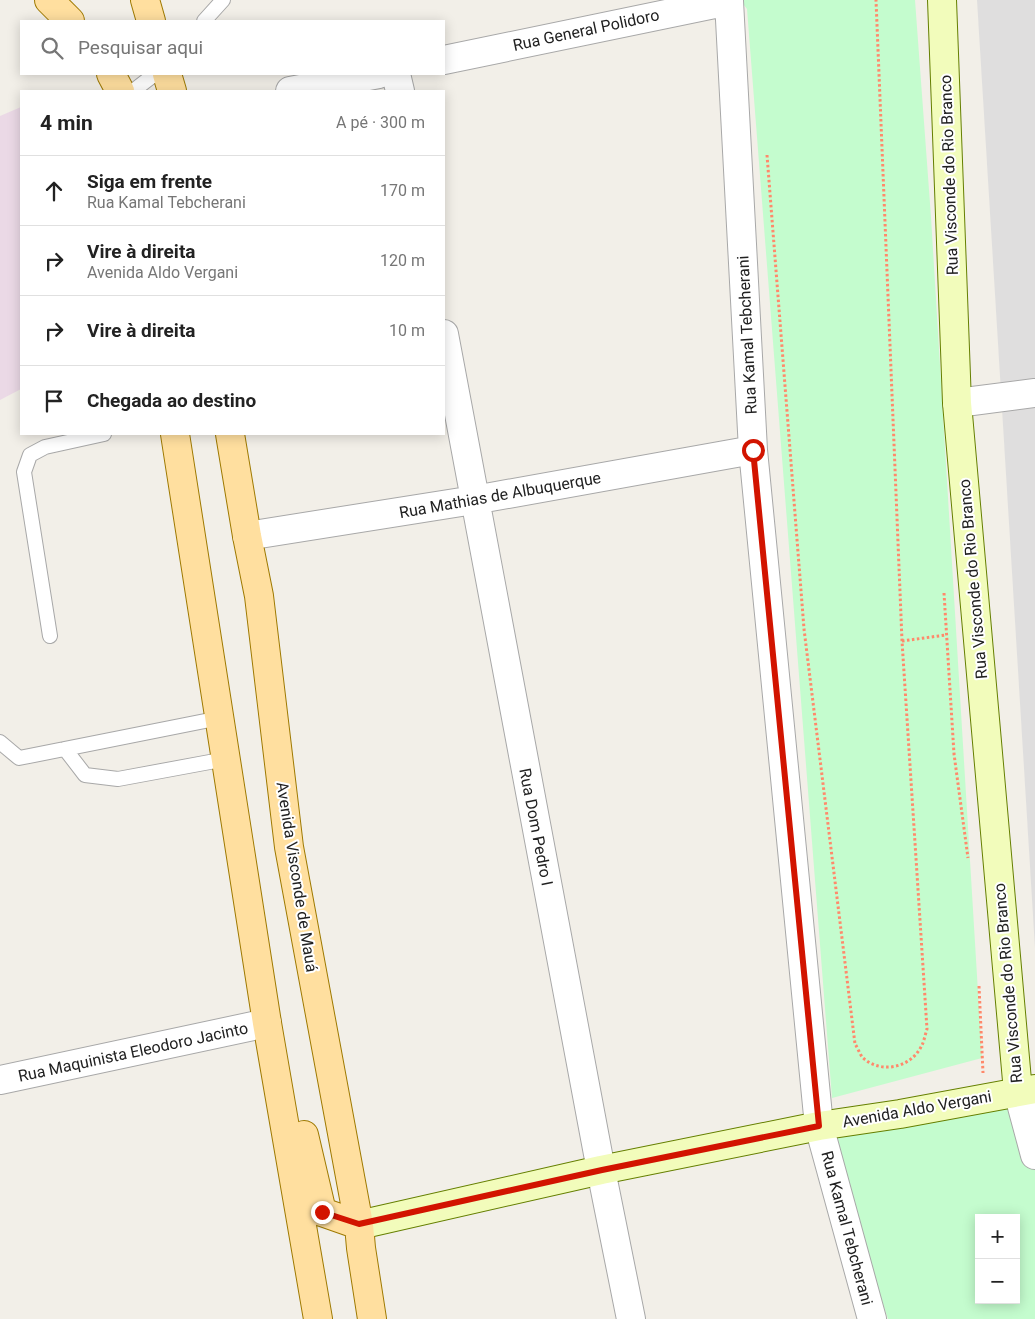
<!DOCTYPE html>
<html lang="pt">
<head>
<meta charset="utf-8">
<style>
  body { margin:0; font-family:Roboto,sans-serif; background:#f2f2f2; color:#222 }
  .controls { position:absolute; right:15px; bottom:15px; display:grid; overflow:hidden; border-radius:0px; box-shadow:0 2px 12px #0003 }
  .controls button { width:45px; height:45px; display:grid; place-items:center; padding:0; border:0; border-bottom:1px solid #e0e0e0; background:#fff; color:#222; font:25px sans-serif }
  .stop { position:absolute; width:15px; height:15px; margin:-11px; border:4px solid #d21400; border-radius:50%; background:#fff }
  .stop.end { background:#d21400; border-color:#fff; box-shadow:0 1px 5px #0008 }
  .list { margin:0; padding:0; list-style:none }
  h2 { display:flex; justify-content:space-between; align-items:center; height:65px; margin:0; padding:0 20px; font-size:21px }
  h2 small { font-size:16px; font-weight:400; color:#767676 }
  .list li { display:grid; grid-template-columns:32px 1fr auto; gap:15px; align-items:center; box-sizing:border-box; height:70px; padding:0 20px; border-top:1px solid #e0e0e0 }
  .list b { display:block; font-size:19px; white-space:nowrap }
  .list p { margin:0; font-size:16px; white-space:nowrap; color:#767676 }
  .list em { font-size:16px; font-style:normal; color:#767676 }
  .icon { flex:none; width:28px; height:28px; fill:none; stroke:currentColor; stroke-width:2; stroke-linecap:round; stroke-linejoin:round }
  .map { position:relative; flex:none; width:1035px; height:1319px; overflow:hidden }
  .search { position:absolute; background:#fff; box-shadow:0 2px 12px #0003; left:20px; top:20px; width:425px; height:55px; display:flex; align-items:center; gap:12px; box-sizing:border-box; padding:0 18px; border-radius:0px; color:#767676; font-size:19px }
  .panel { position:absolute; background:#fff; box-shadow:0 2px 12px #0003; left:20px; top:90px; width:425px; height:345px; border-radius:0px }
  .map>svg:first-child { display:block }
  .residential { fill:#dfdede }
  .industrial { fill:#ebd9e6 }
  .park { fill:#c4fcce; fill-rule:evenodd }
  .lines { fill:none; stroke-linecap:round; stroke-linejoin:round }
  .lane-casing { stroke:#a8a8a8; stroke-width:16 }
  .street-casing { stroke:#a8a8a8; stroke-width:30 }
  .secondary-casing { stroke:#657f01; stroke-width:30 }
  .primary-casing { stroke:#9e7900; stroke-width:30 }
  .path { stroke:#ff896b; stroke-width:3; stroke-dasharray:2.5 2.5; stroke-linecap:butt }
  .lane { stroke:#fff; stroke-width:14 }
  .street { stroke:#fff; stroke-width:28 }
  .secondary { stroke:#f2fcbb; stroke-width:28 }
  .primary { stroke:#ffdf9f; stroke-width:28 }
  .route { stroke:#d21400; stroke-width:6 }
  .labels { text-anchor:middle; dominant-baseline:central; stroke-width:4; stroke-linejoin:round; paint-order:stroke }
  .street-label { font-size:16px; fill:#212121; stroke:#fff }
</style>
</head>
<body>
<div class="map">
<svg width="1035" height="1319" viewBox="0 0 1035 1319">
  <rect width="100%" height="100%" fill="#f2efe8"/>
  <!-- residential -->
  <path class="residential" d="M 977,0 L 1035,0 L 1035,948 Z"/>
  <!-- industrial -->
  <path class="industrial" d="M 21,107 L 21,389 L 0,400 L 0,116 Z"/>
  <!-- park -->
  <path class="park" d="M 740,0 L 915,0 L 931,217 L 982,1058 L 832,1098 L 747,9 Z
    M 1013,1100 L 1035,1166 L 1035,1319 L 888,1319 L 828,1136 ZM 979,1218 L 1016,1218 L 1016,1300 L 979,1300 Z"/>
  <g class="lines">
    <!-- lane casing -->
    <g class="lane-casing">
      <path id="lane" d="M 204,21 L 223,0
        M 133,91 L 155,74
        M 50,636 L 24,472 L 30,455 L 45,447 L 104,434
        M 0,742 L 19,758 L 220,718
        M 65,749 L 85,775 L 118,779 L 226,759"/>
    </g>
    <!-- street casing -->
    <g class="street-casing">
      <path id="street" d="M 444,60 L 729,1 L 753,450 L 819,1126 L 872,1319
        M 396,74 L 400,91
        M 290,91 L 379,74
        M 444,334 L 601,1170 L 631,1319
        M 957,403 L 1035,393
        M 247,536 L 474,500 L 753,450
        M 0,1080 L 267,1023
        M 1018,1092 L 1035,1155"/>
    </g>
    <!-- secondary casing -->
    <g class="secondary-casing">
      <path id="secondary" d="M 942,0 L 957,403 L 1018,1092
        M 359,1225 L 601,1170 L 819,1126 L 900,1114 L 1035,1089"/>
    </g>
    <!-- primary casing -->
    <g class="primary-casing">
      <path id="primary" d="M 49,0 L 70,21
        M 145,0 L 151,21
        M 111,74 L 120,91
        M 167,74 L 172,91
        M 175,434 L 267,1023 L 318,1319
        M 230,434 L 247,536 L 259,596 L 289,847 L 359,1225 L 361,1248 L 372,1319
        M 304,1135 L 322,1212 L 359,1225"/>
    </g>
    <!-- path -->
    <path class="path" d="M 767,155 L 804,629 L 855,1044 C 858,1048 860,1055 863,1058 C 881,1074 910,1068 921,1047 C 924,1042 925,1035 927,1029 L 902,641 L 876,0
      M 944,593 L 954,754 L 968,858
      M 902,641 L 946,635
      M 979,986 L 983,1073"/>
    <!-- lane -->
    <use href="#lane" class="lane"/>
    <!-- street -->
    <use href="#street" class="street"/>
    <!-- secondary -->
    <use href="#secondary" class="secondary"/>
    <!-- primary -->
    <use href="#primary" class="primary"/>
  </g>
  <g class="lines">
    <!-- route -->
    <path class="route" d="M 322,1212 L 359,1224 L 602,1170 L 819,1126 L 753,450"/>
  </g>
  <g class="labels">
    <!-- street labels -->
    <g class="street-label">
      <text transform="translate(586 30) rotate(-12)">Rua General Polidoro</text>
      <text transform="translate(949 175) rotate(-92)">Rua Visconde do Rio Branco</text>
      <text transform="translate(747 335) rotate(-93)">Rua Kamal Tebcherani</text>
      <text transform="translate(500 495) rotate(-10)">Rua Mathias de Albuquerque</text>
      <text transform="translate(973 579) rotate(-95)">Rua Visconde do Rio Branco</text>
      <text transform="translate(536 827) rotate(79)">Rua Dom Pedro I</text>
      <text transform="translate(297 877) rotate(81)">Avenida Visconde de Mauá</text>
      <text transform="translate(1008 983) rotate(-95)">Rua Visconde do Rio Branco</text>
      <text transform="translate(133 1052) rotate(-12)">Rua Maquinista Eleodoro Jacinto</text>
      <text transform="translate(917 1109) rotate(-10)">Avenida Aldo Vergani</text>
      <text transform="translate(847 1228) rotate(75)">Rua Kamal Tebcherani</text>
    </g>
  </g>
</svg>
<div class="controls">
<button>+</button>
<button>−</button>
</div>
<div class="stop" style="left:753px;top:450px"></div>
<div class="stop end" style="left:322px;top:1212px"></div>
<div class="search"><svg class="icon" aria-label="search" viewBox="0 0 24 24"><circle cx="10" cy="10" r="6"/><path d="M15 15l6 6"/></svg>Pesquisar aqui</div>
<section class="panel">
<h2>4 min<small>A pé · 300 m</small></h2>
<ul class="list">
<li><svg class="icon" aria-label="ahead" viewBox="0 0 24 24"><path d="M12 20V5M6 11l6-6 6 6"/></svg><div><b>Siga em frente</b><p>Rua Kamal Tebcherani</p></div><em>170 m</em></li>
<li><svg class="icon" aria-label="right" viewBox="0 0 24 24"><path d="M7 20v-9h11M14 6l5 5-5 5"/></svg><div><b>Vire à direita</b><p>Avenida Aldo Vergani</p></div><em>120 m</em></li>
<li><svg class="icon" aria-label="right" viewBox="0 0 24 24"><path d="M7 20v-9h11M14 6l5 5-5 5"/></svg><div><b>Vire à direita</b></div><em>10 m</em></li>
<li><svg class="icon" aria-label="arrive" viewBox="0 0 24 24"><path d="M6 21V4h12l-3 4 3 4H6"/></svg><div><b>Chegada ao destino</b></div></li>
</ul>
</section>
</div>
</body>
</html>
